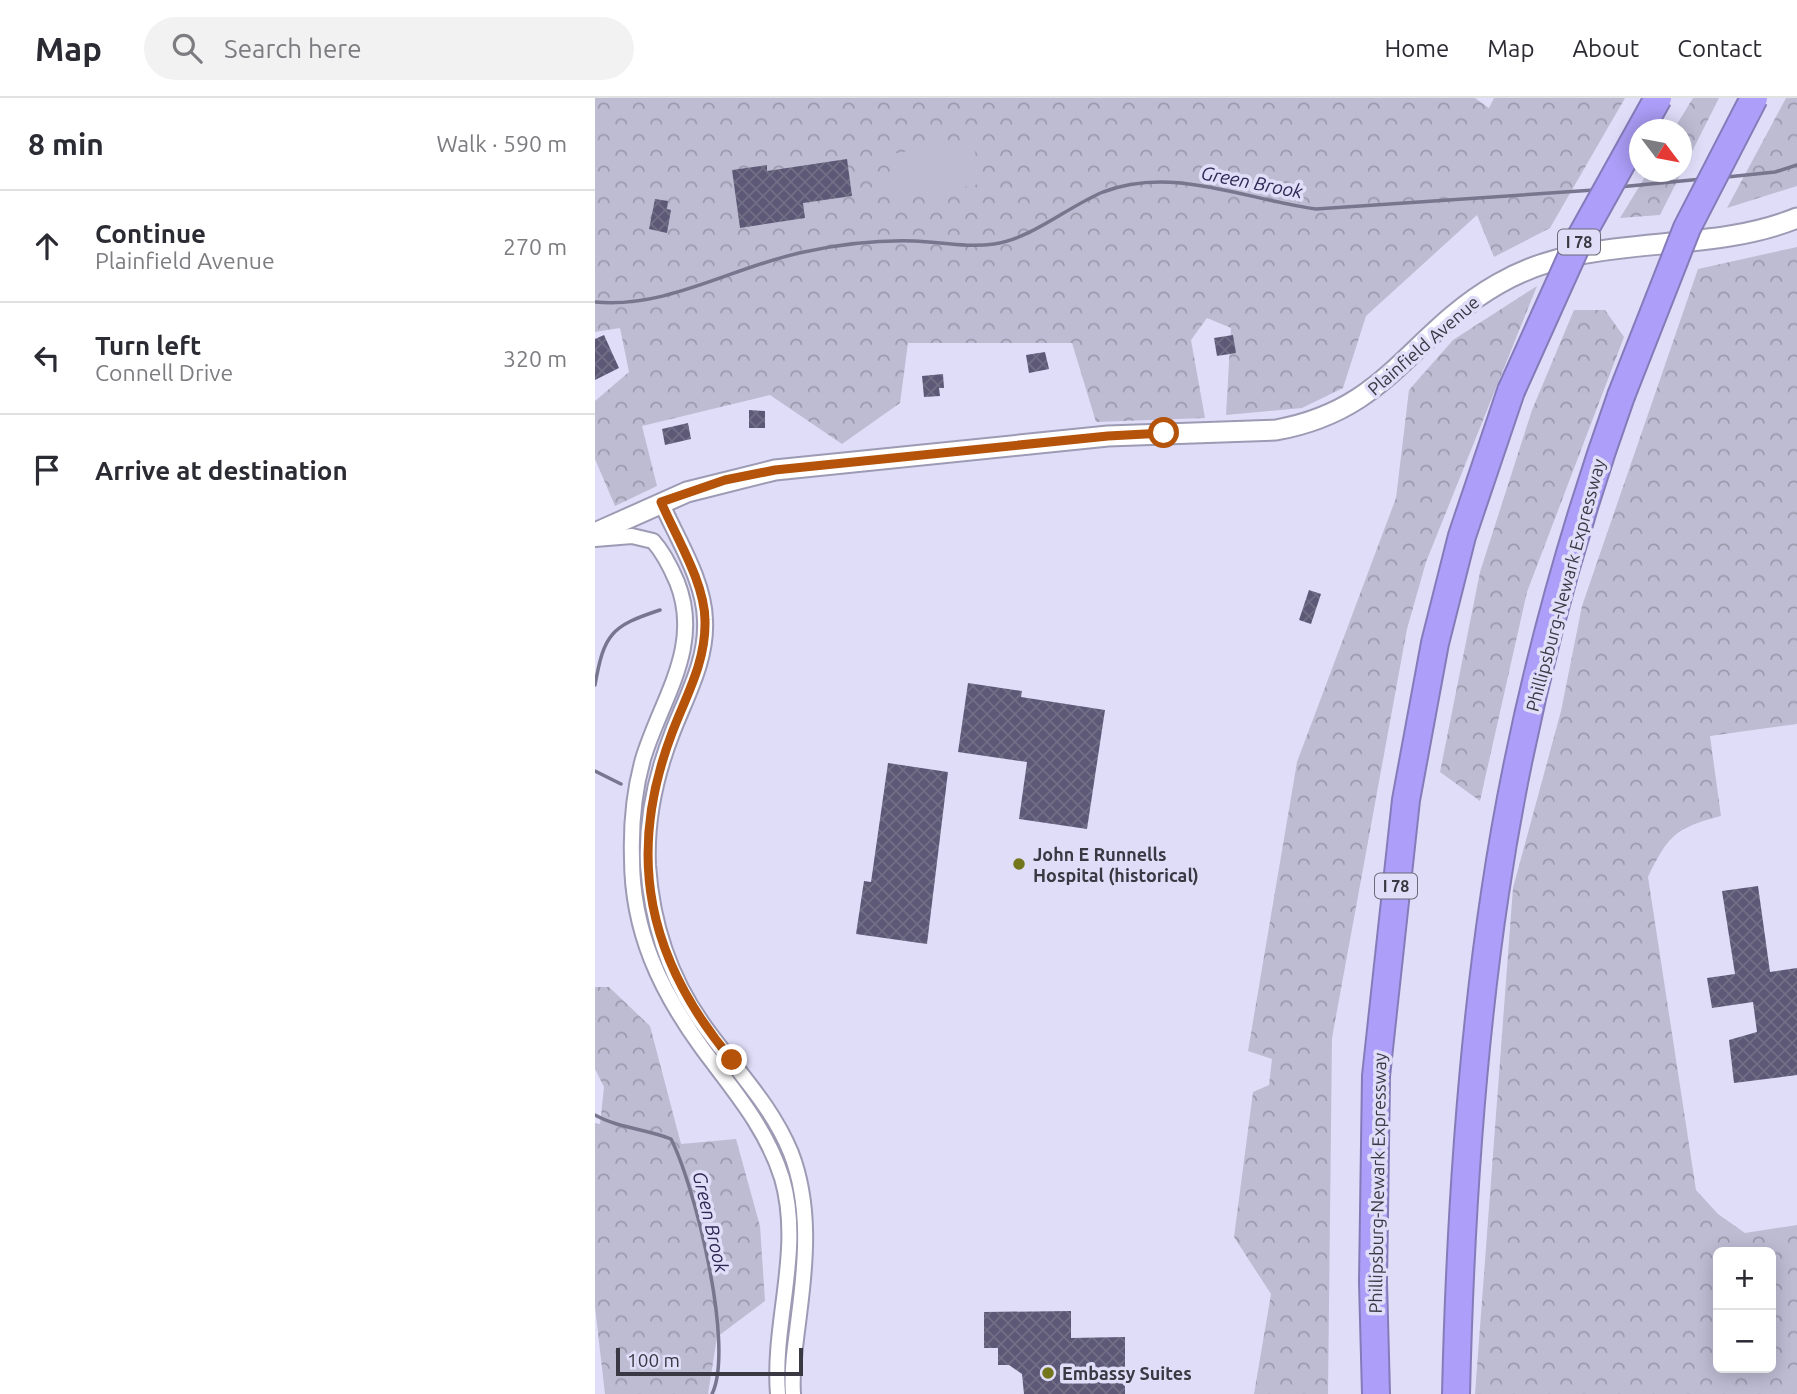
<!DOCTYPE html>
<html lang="en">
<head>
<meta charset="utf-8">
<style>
  body { margin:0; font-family:Ubuntu,sans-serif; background:#f2f2f3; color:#2b2b33 }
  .controls { position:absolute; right:21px; bottom:21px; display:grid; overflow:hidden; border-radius:10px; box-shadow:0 4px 18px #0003 }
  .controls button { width:63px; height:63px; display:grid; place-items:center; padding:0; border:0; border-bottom:2px solid #e1e1e2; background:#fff; color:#2b2b33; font:35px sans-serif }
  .compass { position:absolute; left:1034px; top:21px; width:63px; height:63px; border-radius:50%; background:#fff; box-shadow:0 4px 18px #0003; rotate:122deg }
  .scale { position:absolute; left:21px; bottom:18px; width:187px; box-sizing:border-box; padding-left:7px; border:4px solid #3a3943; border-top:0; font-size:19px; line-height:24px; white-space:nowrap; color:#3a3943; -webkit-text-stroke:5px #dfddf8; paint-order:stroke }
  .stop { position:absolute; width:21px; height:21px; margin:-16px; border:5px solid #b45309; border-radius:50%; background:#fff }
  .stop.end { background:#b45309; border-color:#fff; box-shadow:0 2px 7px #0008 }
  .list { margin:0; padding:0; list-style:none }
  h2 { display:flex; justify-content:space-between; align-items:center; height:91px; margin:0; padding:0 28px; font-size:30px }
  h2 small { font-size:23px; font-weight:400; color:#7c7c81 }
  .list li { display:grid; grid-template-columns:46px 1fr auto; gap:21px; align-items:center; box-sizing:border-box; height:112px; padding:0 28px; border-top:2px solid #e1e1e2 }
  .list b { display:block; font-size:26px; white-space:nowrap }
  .list p { margin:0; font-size:23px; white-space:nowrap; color:#7c7c81 }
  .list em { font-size:23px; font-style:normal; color:#7c7c81 }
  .icon { flex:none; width:38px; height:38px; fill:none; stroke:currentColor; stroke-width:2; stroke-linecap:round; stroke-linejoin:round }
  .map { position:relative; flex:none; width:1202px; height:1296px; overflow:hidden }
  header { display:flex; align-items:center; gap:42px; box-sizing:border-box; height:98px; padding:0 35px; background:#fff; border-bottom:2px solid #e1e1e2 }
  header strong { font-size:33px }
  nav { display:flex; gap:38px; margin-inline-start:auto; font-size:24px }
  .search { width:490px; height:63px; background:#f2f2f3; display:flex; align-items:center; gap:18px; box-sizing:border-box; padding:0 24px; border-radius:38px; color:#7c7c81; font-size:26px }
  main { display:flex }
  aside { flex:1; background:#fff }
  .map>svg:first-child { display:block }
  .forest { fill:url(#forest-crowns); fill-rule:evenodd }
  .green { fill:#bebcd3 }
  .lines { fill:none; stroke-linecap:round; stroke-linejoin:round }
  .stream { stroke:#78768f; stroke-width:3.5 }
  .building { fill:url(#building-cross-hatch) }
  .minor-casing { stroke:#9d9ab4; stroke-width:18 }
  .secondary-casing { stroke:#9d9ab4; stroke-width:23 }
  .motorway-casing { stroke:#857bb9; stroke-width:30 }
  .minor { stroke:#fff; stroke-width:14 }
  .secondary { stroke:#fff; stroke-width:19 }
  .motorway { stroke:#ad9ef9; stroke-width:26 }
  .motorway-bridge-casing { stroke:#857bb9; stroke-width:30; stroke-linecap:butt }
  .motorway-bridge { stroke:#ad9ef9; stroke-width:26 }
  .route { stroke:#b45309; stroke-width:9 }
  .poi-dot { fill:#74761c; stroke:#dfddf8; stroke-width:2.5 }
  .labels { text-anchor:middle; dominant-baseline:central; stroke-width:7; stroke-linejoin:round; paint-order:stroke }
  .shield { fill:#dfddf8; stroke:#6c6a79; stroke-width:2 }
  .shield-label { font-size:16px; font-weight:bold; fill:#3a3943 }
  .street-label { font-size:18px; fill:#3a3943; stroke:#dfddf8 }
  .poi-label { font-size:18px; font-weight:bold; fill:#3a3943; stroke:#dfddf8; text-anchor:start }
  .water-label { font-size:19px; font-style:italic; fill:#302754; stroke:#dfddf8 }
</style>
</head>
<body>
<header>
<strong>Map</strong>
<div class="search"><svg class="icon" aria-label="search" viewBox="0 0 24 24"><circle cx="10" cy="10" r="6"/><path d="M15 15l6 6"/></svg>Search here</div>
<nav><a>Home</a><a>Map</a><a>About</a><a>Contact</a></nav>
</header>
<main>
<aside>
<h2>8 min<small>Walk · 590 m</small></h2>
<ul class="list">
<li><svg class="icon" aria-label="ahead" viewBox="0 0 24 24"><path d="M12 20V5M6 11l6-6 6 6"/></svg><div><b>Continue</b><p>Plainfield Avenue</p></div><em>270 m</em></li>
<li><svg class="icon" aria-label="left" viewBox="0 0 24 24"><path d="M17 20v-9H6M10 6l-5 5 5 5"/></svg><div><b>Turn left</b><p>Connell Drive</p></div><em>320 m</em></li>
<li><svg class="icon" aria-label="arrive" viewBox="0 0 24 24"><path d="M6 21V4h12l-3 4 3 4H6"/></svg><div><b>Arrive at destination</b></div></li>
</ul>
</aside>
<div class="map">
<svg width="1202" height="1296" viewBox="0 0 1202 1296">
  <defs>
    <pattern id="forest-crowns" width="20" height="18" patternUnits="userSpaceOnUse" patternTransform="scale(1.75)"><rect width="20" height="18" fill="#bebcd3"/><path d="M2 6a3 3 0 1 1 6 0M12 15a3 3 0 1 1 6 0" fill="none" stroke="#9b9aad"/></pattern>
    <pattern id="building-cross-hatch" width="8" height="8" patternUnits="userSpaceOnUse" patternTransform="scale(1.75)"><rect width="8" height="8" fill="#5c5876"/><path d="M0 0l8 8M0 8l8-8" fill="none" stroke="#716e86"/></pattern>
  </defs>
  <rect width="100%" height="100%" fill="#dfddf8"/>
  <!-- forest -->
  <path class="forest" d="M 0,0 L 880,0 L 894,10 L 899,0 L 1030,0 L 955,130 L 899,159 L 882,117 L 771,218 L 748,290 L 707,310 L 631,317 L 636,230 L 612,220 L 596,242 L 610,320 L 501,324 L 477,245 L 313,245 L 305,305 L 247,346 L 175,297 L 47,328 L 62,388 L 20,408 L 0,361 L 0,303 L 34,274 L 25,230 L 0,234 Z
    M 1098,0 L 1124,0 L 1065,117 L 1025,120 L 1053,74 L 1086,74 L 1086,32 L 1079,31 Z
    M 1191,0 L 1202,0 L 1202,88 L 1132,110 Z
    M 1202,149 L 1202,626 L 1115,638 L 1126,718 C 1081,730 1074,736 1053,779 L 1101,1092 L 1123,1116 L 1150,1135 L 1202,1127 L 1202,1296 L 880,1296 L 918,790 L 966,613 L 987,508 L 1103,171 ZM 1123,1154 L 1176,1154 L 1176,1270 L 1123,1270 Z
    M 942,188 L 831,464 L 812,531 L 737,940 L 733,1296 L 659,1296 L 676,1196 L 639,1139 L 658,994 L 674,987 L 677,961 L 653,953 L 702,664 L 801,400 L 814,292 L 858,242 Z
    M 979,212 L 1010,212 L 1029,239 L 932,494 L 885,703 L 845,674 L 885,474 L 937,312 Z
    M 0,889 L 14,889 L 55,928 L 86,1046 L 141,1041 L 165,1128 L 170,1203 L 122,1239 L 113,1296 L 10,1296 L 0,1209 L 0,1025 L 5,1026 L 9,989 L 0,971 Z"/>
  <!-- green -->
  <path class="green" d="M 380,42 L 381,87 L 298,100 L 296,56 Z"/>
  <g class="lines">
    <!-- stream -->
    <path class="stream" d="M 1132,79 L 1180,74 L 1202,67
      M 1024,89 L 1107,81
      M 0,204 C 73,211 139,168 209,154 C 246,146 282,142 319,143 C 345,144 373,150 399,146 C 438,140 472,109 508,94 C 578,67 651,102 721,111 L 999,92
      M 0,587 C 9,536 16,528 65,512
      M 0,673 L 26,686
      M 0,1017 C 23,1030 51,1031 76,1041 C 100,1088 140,1249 117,1296"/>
  </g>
  <!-- building -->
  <path class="building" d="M 252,61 L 257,98 L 208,105 L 210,120 L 145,130 L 137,72 L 172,67 L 172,73 Z
    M 60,101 L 73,103 L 72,111 L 76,112 L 72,135 L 54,131 Z
    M 9,237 L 24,270 L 0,282 L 0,241 Z
    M 638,237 L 641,255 L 622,258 L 619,240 Z
    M 450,254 L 454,271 L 434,275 L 431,257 Z
    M 348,276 L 349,290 L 344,290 L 345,298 L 329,299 L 327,278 Z
    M 154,312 L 170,313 L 170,330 L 154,330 Z
    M 93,325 L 96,341 L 70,347 L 67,331 Z
    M 714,492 L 726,496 L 716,526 L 704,522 Z
    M 373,585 L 427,593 L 426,599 L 510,612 L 492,731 L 424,721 L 432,664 L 363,654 Z
    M 293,665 L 353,674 L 332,846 L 261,836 L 269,783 L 276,784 Z
    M 1163,788 L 1175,874 L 1202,870 L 1202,977 L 1139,985 L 1134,942 L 1162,934 L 1158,904 L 1117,910 L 1112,880 L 1140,876 L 1127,793 Z
    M 476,1213 L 476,1240 L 530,1239 L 530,1296 L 429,1296 L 427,1276 L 414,1267 L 403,1267 L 403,1250 L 389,1250 L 389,1214 Z"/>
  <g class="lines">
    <!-- minor casing -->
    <g class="minor-casing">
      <path id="minor" d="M 66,404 C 82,441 109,482 110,522 C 112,562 92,597 78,633 C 61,676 51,721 53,767 C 57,826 75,881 110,929 C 140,971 176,1006 196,1055 C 216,1107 211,1163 204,1217 C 201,1243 196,1270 198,1296
        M 0,441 L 37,438 L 58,443 C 69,455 76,470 82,484 C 108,549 66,601 48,661 C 39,693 36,727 37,760 C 37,833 65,892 107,950 C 138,992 171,1029 187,1080 C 208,1152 177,1224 183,1296"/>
    </g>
    <!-- secondary casing -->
    <g class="secondary-casing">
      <path id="secondary" d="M 0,435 L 92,394 L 180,372 L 513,338 L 681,332 C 794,312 814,237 903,186 C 995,132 1106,159 1202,120"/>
    </g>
    <!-- motorway casing -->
    <g class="motorway-casing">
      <path id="motorway" d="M 781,1296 L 778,1184 L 781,978 L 811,702 L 840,545 L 867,438 L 916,293
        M 861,1296 C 865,1128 875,961 900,795 C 925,626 969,458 1026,298"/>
    </g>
    <!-- minor -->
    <use href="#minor" class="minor"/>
    <!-- secondary -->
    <use href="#secondary" class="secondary"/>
    <!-- motorway -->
    <use href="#motorway" class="motorway"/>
    <!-- motorway-bridge casing -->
    <g class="motorway-bridge-casing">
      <path id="motorway-bridge" d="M 916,293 L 984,142 L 1063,0
        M 1026,298 L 1092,130 L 1159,0"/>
    </g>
    <!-- motorway-bridge -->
    <use href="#motorway-bridge" class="motorway-bridge"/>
  </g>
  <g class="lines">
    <!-- route -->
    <path class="route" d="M 137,962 C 53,862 30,759 77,635 C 91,598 111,564 110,523 C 110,485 81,439 66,404 L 130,382 L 180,372 L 513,338 L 569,335"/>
  </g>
  <!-- markers -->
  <g class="poi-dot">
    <circle cx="424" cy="766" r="7"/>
    <circle cx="453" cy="1275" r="7"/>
  </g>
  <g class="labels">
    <!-- shield labels -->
    <g class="shield">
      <rect x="963" y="131.5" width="42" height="25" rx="5"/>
      <rect x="780" y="775.5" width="42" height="25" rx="5"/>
    </g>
    <g class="shield-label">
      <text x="984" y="144">I 78</text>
      <text x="801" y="788">I 78</text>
    </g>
    <!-- street labels -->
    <g class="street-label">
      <text transform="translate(828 247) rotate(-41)">Plainfield Avenue</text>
      <text transform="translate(970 487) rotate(-75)">Phillipsburg-Newark Expressway</text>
      <text transform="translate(782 1085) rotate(-89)">Phillipsburg-Newark Expressway</text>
    </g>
    <!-- poi labels -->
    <g class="poi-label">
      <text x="438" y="756">John E Runnells<tspan x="438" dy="21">Hospital (historical)</tspan></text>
      <text x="467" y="1275">Embassy Suites</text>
    </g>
    <!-- water labels -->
    <g class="water-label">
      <text transform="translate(657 84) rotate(11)">Green Brook</text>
      <text transform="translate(116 1124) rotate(77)">Green Brook</text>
    </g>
  </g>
</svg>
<div class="controls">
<button>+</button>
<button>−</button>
</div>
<svg class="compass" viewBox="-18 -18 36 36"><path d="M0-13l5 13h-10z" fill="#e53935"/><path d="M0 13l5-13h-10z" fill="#7c7c81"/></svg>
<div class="scale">100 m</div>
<div class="stop" style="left:569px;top:335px"></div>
<div class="stop end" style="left:137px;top:962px"></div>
</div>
</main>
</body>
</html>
